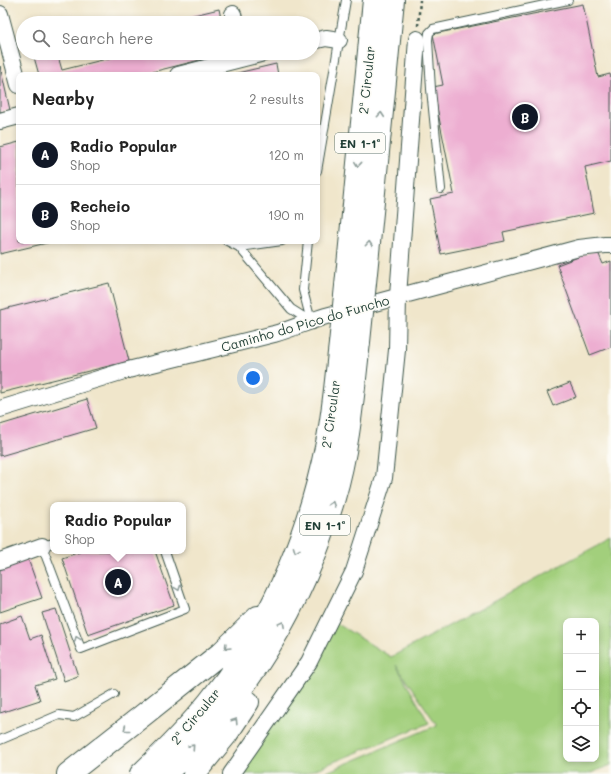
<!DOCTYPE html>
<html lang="en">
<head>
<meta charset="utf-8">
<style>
  body { margin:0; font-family:Mali,sans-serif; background:#f6f6f6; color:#222 }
  .controls { position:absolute; right:12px; bottom:12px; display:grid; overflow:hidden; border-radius:8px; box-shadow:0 2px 6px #0003 }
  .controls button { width:36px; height:36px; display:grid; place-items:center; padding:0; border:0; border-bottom:1px solid #e0e0e0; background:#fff; color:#222; font:20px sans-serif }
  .you { position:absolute; left:253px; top:378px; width:14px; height:14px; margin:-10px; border:3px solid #fff; border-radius:50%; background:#1a73e8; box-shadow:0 0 0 6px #1a73e833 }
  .badge { display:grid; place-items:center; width:26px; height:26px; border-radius:50%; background:#111827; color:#fff; font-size:13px; font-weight:700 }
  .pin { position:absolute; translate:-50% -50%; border:2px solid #fff; box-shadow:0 1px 4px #0006 }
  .popup { position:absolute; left:50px; top:502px; width:136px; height:52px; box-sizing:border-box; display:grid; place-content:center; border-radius:8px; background:#fff; filter:drop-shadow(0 1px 3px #0005); font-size:13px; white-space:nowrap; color:#767676 }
  .popup b { font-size:15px; color:#222 }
  .popup::after { content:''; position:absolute; left:50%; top:100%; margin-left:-8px; border:8px solid transparent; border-top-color:#fff }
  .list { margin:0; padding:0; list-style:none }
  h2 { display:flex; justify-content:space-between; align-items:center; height:52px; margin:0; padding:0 16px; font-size:17px }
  h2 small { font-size:13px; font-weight:400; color:#767676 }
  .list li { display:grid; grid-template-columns:26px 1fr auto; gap:12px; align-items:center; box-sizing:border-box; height:60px; padding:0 16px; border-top:1px solid #e0e0e0 }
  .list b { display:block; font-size:15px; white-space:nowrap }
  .list p { margin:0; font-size:13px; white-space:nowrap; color:#767676 }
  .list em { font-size:13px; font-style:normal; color:#767676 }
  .icon { flex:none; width:22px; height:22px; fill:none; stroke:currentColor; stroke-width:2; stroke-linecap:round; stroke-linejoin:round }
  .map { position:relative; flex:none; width:611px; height:774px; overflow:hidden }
  .search { position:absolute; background:#fff; box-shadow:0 2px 6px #0003; left:16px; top:16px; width:304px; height:44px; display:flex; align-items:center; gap:10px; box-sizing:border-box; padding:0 14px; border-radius:22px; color:#767676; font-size:15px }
  .panel { position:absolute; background:#fff; box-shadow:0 2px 6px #0003; left:16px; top:72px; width:304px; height:172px; border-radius:8px }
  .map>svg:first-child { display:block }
  .green { fill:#a2cf7c; stroke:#608658; fill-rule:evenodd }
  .building { fill:#edaed1 }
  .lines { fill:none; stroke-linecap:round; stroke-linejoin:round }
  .lane-casing { stroke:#3e564b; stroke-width:10 }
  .street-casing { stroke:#3e564b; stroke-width:18 }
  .highway-casing { stroke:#3e564b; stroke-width:24 }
  .path { stroke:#3e564b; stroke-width:2.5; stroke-dasharray:3 3; stroke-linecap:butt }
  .lane { stroke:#fff; stroke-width:8 }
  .street { stroke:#fff; stroke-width:16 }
  .highway { stroke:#fff; stroke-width:22 }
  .highway-bridge-casing { stroke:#3e564b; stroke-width:24; stroke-linecap:butt }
  .highway-bridge { stroke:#fff; stroke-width:22 }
  .oneway { stroke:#8f9e9a }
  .labels { text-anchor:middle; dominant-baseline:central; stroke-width:3.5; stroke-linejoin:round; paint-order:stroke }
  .shield { fill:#fdfcf7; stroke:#62766e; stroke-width:1 }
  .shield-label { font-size:12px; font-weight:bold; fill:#1f3d34 }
  .street-label { font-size:13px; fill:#1f3d34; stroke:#fdfcf7 }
</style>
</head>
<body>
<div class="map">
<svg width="611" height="774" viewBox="0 0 611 774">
  <rect width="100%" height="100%" fill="#fdfcf7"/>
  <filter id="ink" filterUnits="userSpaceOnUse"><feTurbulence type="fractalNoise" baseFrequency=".025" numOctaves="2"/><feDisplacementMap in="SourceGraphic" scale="8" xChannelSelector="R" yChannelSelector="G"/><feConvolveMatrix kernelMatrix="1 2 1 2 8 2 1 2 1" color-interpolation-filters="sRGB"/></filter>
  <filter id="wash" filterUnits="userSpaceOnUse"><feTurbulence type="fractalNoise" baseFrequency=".012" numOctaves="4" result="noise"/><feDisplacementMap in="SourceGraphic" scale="16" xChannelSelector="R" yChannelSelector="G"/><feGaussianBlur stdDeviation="0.9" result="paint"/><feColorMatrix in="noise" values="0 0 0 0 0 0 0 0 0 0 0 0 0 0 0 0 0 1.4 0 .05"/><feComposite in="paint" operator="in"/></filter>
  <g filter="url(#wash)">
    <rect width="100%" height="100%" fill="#f0e6cb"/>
    <!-- green -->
    <path class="green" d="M 611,538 L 611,765 L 588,774 L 322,774 L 437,725 L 396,665 L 429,723 L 304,774 L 239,774 L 336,623 L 391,657 ZM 566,621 L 596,621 L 596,759 L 566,759 Z"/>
    <g id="blocks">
      <!-- building -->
      <path class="building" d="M 583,4 L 598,77 L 610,74 L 611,78 L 611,161 L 585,167 L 594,213 L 503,232 L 505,241 L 441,254 L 430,199 L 454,194 L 433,87 L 443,85 L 433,34 Z
        M 219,9 L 222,23 L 192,23 L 190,16 Z
        M 49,53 L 57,53 L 62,70 L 130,53 L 224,54 L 140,75 L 39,75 L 34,57 Z
        M 276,64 L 278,75 L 233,75 L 233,74 Z
        M 0,66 L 10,110 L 0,112 Z
        M 19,142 L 19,241 L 51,242 L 0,254 L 0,147 Z
        M 597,250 L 603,264 L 611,261 L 611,347 L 590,355 L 557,265 Z
        M 109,283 L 129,361 L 0,393 L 0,310 Z
        M 570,383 L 576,397 L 553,406 L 547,392 Z
        M 87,399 L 96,428 L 0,456 L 0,425 Z
        M 83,551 L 155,551 L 174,605 L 88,635 L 62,558 Z
        M 28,559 L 42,598 L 0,612 L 0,568 Z
        M 56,609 L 78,676 L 64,681 L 42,613 Z
        M 22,616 L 30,639 L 41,635 L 55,679 L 35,685 L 40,700 L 0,713 L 0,624 Z"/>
    </g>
  </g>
  <g filter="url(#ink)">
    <use href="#blocks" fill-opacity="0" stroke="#3e564b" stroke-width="1"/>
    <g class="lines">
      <!-- lane casing -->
      <g class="lane-casing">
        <path id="lane" d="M 317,171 L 346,0
          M 441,189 L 431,89 L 428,40 L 429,33 L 433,29 L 568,0
          M 227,241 L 239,247 L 282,241
          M 308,241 L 303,290 L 311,321
          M 239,247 L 291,309 L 310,321
          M 53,543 L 42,546 L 81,649 L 185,609 L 165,551
          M 0,740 L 59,715 L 74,717 L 114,694"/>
      </g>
      <!-- street casing -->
      <g class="street-casing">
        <path id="street" d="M 0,14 L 19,85
          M 233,14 L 235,23
          M 313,41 L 326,38 L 339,40
          M 178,75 L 264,53
          M 0,121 L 19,116
          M 0,409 L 124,371 L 274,334 C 292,329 309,321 326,316 C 410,293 495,271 579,248 L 605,245 L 611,245
          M 0,561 L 42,546
          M 231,774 L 309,662 L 354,571 L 384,478 L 397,350 L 398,296 L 417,39"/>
      </g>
      <!-- highway casing -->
      <g class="highway-casing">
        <path id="highway" d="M 365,283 L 393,0
          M 346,286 L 374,0
          M 68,774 L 142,716 L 221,653 L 258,617
          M 141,774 C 165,751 188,728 209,702 C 270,627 308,537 327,443 C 334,410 336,377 340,344
          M 165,774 C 246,701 304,602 334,498 C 349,448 353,394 359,342
          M 194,774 L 226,735 L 248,702"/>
      </g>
      <!-- path -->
      <path class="path" d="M 418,26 L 420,0"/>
      <!-- lane -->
      <use href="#lane" class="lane"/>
      <!-- street -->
      <use href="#street" class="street"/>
      <!-- highway -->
      <use href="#highway" class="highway"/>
      <!-- highway-bridge casing -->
      <g class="highway-bridge-casing">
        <path id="highway-bridge" d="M 359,342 L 365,283
          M 340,344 L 346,286"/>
      </g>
      <!-- highway-bridge -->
      <use href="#highway-bridge" class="highway-bridge"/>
    </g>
    <!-- one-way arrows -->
    <defs><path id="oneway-chevron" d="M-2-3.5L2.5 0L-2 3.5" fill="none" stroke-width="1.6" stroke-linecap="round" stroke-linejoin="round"/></defs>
    <g class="oneway">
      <use href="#oneway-chevron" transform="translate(381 115) rotate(-85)"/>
      <use href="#oneway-chevron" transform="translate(358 164) rotate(96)"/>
      <use href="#oneway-chevron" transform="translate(369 244) rotate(-85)"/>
      <use href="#oneway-chevron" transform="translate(332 504) rotate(-71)"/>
      <use href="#oneway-chevron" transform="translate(296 550) rotate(111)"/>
      <use href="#oneway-chevron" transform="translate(178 588) rotate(70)"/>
      <use href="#oneway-chevron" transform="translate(282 624) rotate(-62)"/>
      <use href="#oneway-chevron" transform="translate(77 639) rotate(-111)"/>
      <use href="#oneway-chevron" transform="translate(227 647) rotate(134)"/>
      <use href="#oneway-chevron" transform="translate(235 721) rotate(-57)"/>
      <use href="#oneway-chevron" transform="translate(126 729) rotate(142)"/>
      <use href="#oneway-chevron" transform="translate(192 747) rotate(-48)"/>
    </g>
  </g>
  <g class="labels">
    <!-- shield labels -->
    <g class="shield">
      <rect x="335" y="133" width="50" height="20" rx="3"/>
      <rect x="300" y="515" width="50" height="20" rx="3"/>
    </g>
    <g class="shield-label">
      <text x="360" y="143">EN 1-1ª</text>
      <text x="325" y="525">EN 1-1ª</text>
    </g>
    <!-- street labels -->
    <g class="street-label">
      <text transform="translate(366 80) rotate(-84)">2ª Circular</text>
      <text transform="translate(305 323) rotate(-16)">Caminho do Pico do Funcho</text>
      <text transform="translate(330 414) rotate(-82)">2ª Circular</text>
      <text transform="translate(195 716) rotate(-50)">2ª Circular</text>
    </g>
  </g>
</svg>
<div class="controls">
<button>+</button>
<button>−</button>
<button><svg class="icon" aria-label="locate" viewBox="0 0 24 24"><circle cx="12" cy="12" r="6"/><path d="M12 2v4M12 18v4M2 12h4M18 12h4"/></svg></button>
<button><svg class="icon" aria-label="layers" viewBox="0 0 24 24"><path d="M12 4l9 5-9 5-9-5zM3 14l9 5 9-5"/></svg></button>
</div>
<div class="you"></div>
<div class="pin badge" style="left:118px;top:582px">A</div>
<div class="popup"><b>Radio Popular</b>Shop</div>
<div class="pin badge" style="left:525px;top:117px">B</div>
<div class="search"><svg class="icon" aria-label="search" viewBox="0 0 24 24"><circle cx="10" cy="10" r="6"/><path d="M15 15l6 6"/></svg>Search here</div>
<section class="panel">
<h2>Nearby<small>2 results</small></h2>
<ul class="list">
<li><span class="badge">A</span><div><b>Radio Popular</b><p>Shop</p></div><em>120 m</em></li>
<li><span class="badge">B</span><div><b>Recheio</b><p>Shop</p></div><em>190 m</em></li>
</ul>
</section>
</div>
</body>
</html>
